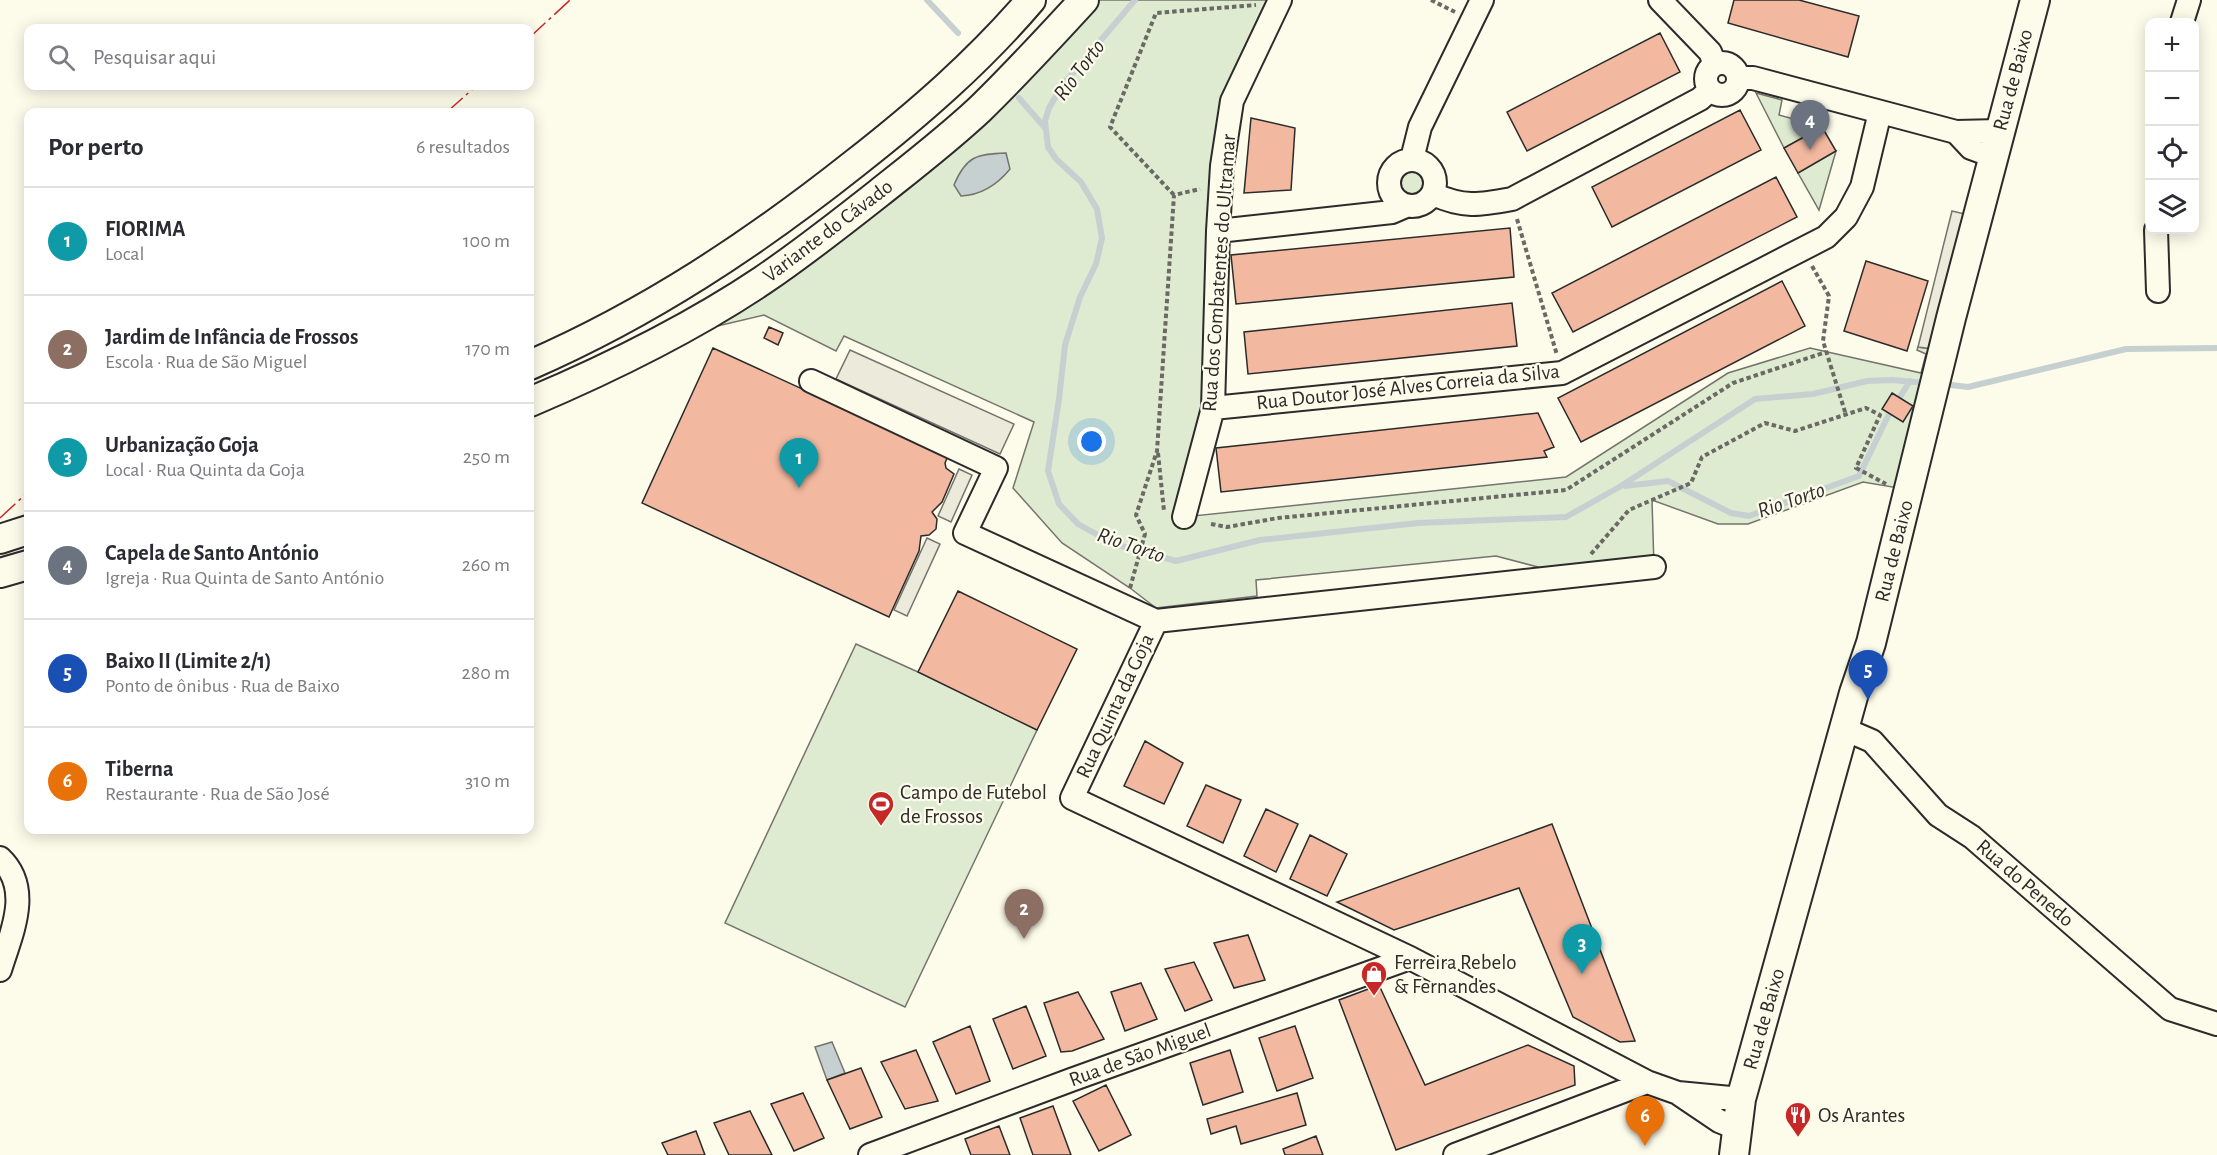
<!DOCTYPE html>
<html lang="pt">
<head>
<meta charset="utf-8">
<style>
  body { margin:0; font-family:"Alegreya Sans",sans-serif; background:#f7f7f7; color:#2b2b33 }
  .controls { position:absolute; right:18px; top:18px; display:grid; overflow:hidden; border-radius:12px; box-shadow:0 3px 15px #0003 }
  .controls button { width:54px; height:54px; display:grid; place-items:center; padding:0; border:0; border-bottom:2px solid #e1e1e2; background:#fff; color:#2b2b33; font:30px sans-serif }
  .you { position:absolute; left:1092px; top:442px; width:21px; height:21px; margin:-15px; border:4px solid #fff; border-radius:50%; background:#1a73e8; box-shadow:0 0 0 9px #1a73e833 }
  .badge { display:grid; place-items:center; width:39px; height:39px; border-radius:50%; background:#c62828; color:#fff; font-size:20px; font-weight:700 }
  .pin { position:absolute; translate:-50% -50px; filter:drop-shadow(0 2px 3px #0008) }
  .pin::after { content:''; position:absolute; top:32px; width:21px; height:18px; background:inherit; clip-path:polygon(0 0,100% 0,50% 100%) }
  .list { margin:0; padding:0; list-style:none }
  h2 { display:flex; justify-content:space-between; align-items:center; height:78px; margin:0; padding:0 24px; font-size:26px }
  h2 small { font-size:20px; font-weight:400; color:#7c7c81 }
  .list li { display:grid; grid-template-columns:39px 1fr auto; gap:18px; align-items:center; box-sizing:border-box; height:108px; padding:0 24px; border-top:2px solid #e1e1e2 }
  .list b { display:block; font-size:22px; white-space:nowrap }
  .list p { margin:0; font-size:20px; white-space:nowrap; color:#7c7c81 }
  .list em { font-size:20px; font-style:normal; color:#7c7c81 }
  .icon { flex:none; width:33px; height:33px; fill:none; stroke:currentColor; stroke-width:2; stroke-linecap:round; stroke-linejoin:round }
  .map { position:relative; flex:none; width:2217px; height:1155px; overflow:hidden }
  .search { position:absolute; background:#fff; box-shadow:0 3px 15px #0003; left:24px; top:24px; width:510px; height:66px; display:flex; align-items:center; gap:15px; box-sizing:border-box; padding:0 21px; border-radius:12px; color:#7c7c81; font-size:22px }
  .panel { position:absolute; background:#fff; box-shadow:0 3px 15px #0003; left:24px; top:108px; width:510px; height:726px; border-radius:12px }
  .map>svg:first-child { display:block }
  .green { fill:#deebd1; stroke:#74746e; stroke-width:1.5 }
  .parking { fill:#eceadb; stroke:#74746e; stroke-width:1.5 }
  .water { fill:#c7d0d0; stroke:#74746e; stroke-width:1.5 }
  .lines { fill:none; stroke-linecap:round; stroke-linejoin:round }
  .stream { stroke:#c7d0d0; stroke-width:6 }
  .building { fill:#f2b8a0; stroke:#2b2b2b; stroke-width:1.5 }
  .minor-casing { stroke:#2b2b2b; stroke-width:26 }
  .major-casing { stroke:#2b2b2b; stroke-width:32 }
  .path { stroke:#6a6964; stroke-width:4; stroke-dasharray:4.5 3; stroke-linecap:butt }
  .minor { stroke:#fdfbea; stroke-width:22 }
  .major { stroke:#fdfbea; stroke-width:28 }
  .power { stroke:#c62828; stroke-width:1.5; stroke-dasharray:21 4.5 3 4.5; stroke-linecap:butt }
  .labels { text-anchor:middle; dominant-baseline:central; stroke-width:4.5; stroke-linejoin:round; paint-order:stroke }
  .street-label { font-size:21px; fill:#2b2b2b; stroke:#fdfbea }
  .poi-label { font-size:21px; fill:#2b2b2b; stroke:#fdfbea; text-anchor:start }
  .water-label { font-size:22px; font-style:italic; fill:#2b2b2b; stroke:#fdfbea }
</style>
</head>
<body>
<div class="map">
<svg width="2217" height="1155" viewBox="0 0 2217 1155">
  <rect width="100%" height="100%" fill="#fdfbea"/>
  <!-- green -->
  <path class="green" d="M 1084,0 L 1280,0 L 1232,101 L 1213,408 L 1184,517 L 1566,477 L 1728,373 L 1810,348 L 1921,373 L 1926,354 L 1917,350 L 1918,347 L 1943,351 L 1910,490 L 1863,482 L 1748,524 L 1718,524 L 1652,500 L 1654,567 L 1572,576 L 1496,556 L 1256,580 L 1257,596 L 1156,608 L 1130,588 L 1062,543 L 1013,488 L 1034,422 L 844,336 L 836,351 L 764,315 L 705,329 L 827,234 Z
    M 1756,93 L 1782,100 L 1779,115 L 1822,127 L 1784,148 Z
    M 1836,151 L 1819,210 L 1798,173 Z
    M1397 182a15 15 0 1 1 30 0a15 15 0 1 1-30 0Z
    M 856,644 L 918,672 L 1037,730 L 905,1007 L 725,923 Z"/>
  <!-- parking -->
  <path class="parking" d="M 1952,211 L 1969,215 L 1933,349 L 1918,347 Z
    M 850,350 L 1014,424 L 1000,454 L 836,379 Z
    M 959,469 L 972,475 L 951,522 L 938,516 Z
    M 927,538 L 940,544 L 907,616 L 894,610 Z"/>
  <!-- water -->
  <path class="water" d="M 1006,153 L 1010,169 C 997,185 981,195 961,196 L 954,185 C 966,156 977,154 1006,153 Z
    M 832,1042 L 845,1073 L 827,1080 L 815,1047 Z"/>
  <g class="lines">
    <!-- stream -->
    <path class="stream" d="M 927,0 L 958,33
      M 1135,0 L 1061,87 L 1049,108 L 1045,121 L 1048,147 L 1056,159 L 1081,182 L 1097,209 L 1102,238 L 1096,264 L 1080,297 L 1065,345 L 1059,399 L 1048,471 L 1059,504 L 1078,524 L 1114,544 L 1176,561 L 1260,540 L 1418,523 L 1566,517 L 1621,486 L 1755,399 L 1813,394 L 1867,381 L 1892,380 L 1927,383
      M 1019,98 L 1046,129
      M 1943,384 L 1968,387 L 2126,349 L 2217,348
      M 1625,486 L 1668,481 L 1731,513 L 1749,516 L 1859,476 L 1888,416 L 1910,381"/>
  </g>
  <!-- building -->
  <path class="building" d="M 1734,0 L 1799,0 L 1859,16 L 1848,57 L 1728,23 Z
    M 1660,33 L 1680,72 L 1527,151 L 1507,112 Z
    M 1740,110 L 1761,150 L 1612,227 L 1592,187 Z
    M 1251,118 L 1295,128 L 1291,190 L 1244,193 Z
    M 1822,127 L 1836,151 L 1798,173 L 1784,148 Z
    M 1776,177 L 1797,217 L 1573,332 L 1552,293 Z
    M 1510,228 L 1514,277 L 1236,304 L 1231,255 Z
    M 1866,261 L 1928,281 L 1907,351 L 1844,331 Z
    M 1782,281 L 1805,326 L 1581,442 L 1558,398 Z
    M 1512,303 L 1517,346 L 1248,374 L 1244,332 Z
    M 769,327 L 783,333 L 778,345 L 764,338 Z
    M 713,348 L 948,456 L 945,463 L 946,468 L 954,474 L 942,502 L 932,512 L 937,519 L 936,529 L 929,535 L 921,536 L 919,551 L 889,617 L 642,503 Z
    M 1892,393 L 1913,406 L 1903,422 L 1882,409 Z
    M 1538,413 L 1554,447 L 1544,451 L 1547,457 L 1221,492 L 1216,448 Z
    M 958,591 L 1077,649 L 1037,730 L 918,672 Z
    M 1145,741 L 1183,763 L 1164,804 L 1124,786 Z
    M 1206,785 L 1241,800 L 1223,843 L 1187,826 Z
    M 1266,809 L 1298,824 L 1276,872 L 1244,856 Z
    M 1552,824 L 1635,1041 L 1620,1042 L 1573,1017 L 1519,888 L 1394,930 L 1337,902 Z
    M 1310,835 L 1347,854 L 1327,896 L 1290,879 Z
    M 1248,935 L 1265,980 L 1234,988 L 1214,943 Z
    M 1194,962 L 1212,1000 L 1185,1011 L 1165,969 Z
    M 1141,983 L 1157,1019 L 1125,1031 L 1111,992 Z
    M 1379,985 L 1425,1085 L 1528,1045 L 1574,1066 L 1575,1085 L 1396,1150 L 1339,1000 Z
    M 1078,992 L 1104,1039 L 1072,1051 L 1061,1052 L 1044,1003 Z
    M 1026,1006 L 1046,1056 L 1013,1069 L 993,1019 Z
    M 970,1026 L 990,1081 L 956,1094 L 933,1042 Z
    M 1295,1026 L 1313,1078 L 1277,1091 L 1259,1038 Z
    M 916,1050 L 938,1101 L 905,1109 L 881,1062 Z
    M 1230,1050 L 1243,1092 L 1203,1105 L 1190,1063 Z
    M 861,1068 L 882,1117 L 850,1129 L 827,1080 Z
    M 1106,1085 L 1131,1135 L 1099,1151 L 1073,1101 Z
    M 803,1093 L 824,1138 L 794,1151 L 771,1104 Z
    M 1297,1093 L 1306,1125 L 1241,1144 L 1236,1126 L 1211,1134 L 1207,1119 Z
    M 1053,1106 L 1071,1155 L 1033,1155 L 1020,1118 Z
    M 750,1111 L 772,1155 L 729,1155 L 714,1123 Z
    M 999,1126 L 1010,1155 L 971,1155 L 965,1139 Z
    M 696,1131 L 705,1155 L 668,1155 L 662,1143 Z
    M 1316,1136 L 1323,1155 L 1285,1155 L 1283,1149 Z"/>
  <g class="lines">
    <!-- minor casing -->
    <g class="minor-casing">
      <path id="minor" d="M 1660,0 L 1710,52 L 1715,64
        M 2182,22 L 2189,0
        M1706 79a16 16 0 1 1 32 0a16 16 0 1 1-32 0Z
        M 1738,78 L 1753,78 L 1956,132 L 1999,131
        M 1956,132 L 1971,148 L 1993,156
        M 1412,159 L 1420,127 L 1482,0
        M1389 183a23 23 0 1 1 46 0a23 23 0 1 1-46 0Z
        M 1433,194 C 1464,208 1479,205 1512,199 L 1700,99 L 1710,90
        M 2156,230 L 2158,291
        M 1218,231 L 1392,212 L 1406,206
        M 811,381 L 996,468 L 965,533 L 1156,621
        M 1213,408 L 1562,373 L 1826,237 L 1846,217 L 1862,187 L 1880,112
        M 1184,517 L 1213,408 L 1218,231 L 1222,166 L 1232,101 L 1280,0
        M 1654,567 L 1156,621 L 1072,798 L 1410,958 L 1647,1082 L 1678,1093 L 1741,1099
        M 1844,729 L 1872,741 L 1938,815 L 1972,837 L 2170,1009 L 2217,1024
        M 0,858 C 33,889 11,934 0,970
        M 1679,1094 L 1719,1121 L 1736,1128
        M 870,1155 L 1071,1080 L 1410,958
        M 1455,1155 L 1647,1082"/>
    </g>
    <!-- major casing -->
    <g class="major-casing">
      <path id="major" d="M 530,365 C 649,313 753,244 854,164 C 918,114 978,62 1031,0
        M 530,402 C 610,368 690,329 763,280 C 803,253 841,223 879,193 C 913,166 948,139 980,109 C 1016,74 1050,37 1084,0
        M 0,539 L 28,530
        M 0,573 L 28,565
        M 1734,1155 L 1741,1099 L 1854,693 L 1871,643 L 1951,318 L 2035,0"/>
    </g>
    <!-- path -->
    <path class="path" d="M 1431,0 L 1455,12
      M 1174,195 L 1110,127 L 1156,13 L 1256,5
      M 1517,219 L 1557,355
      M 1812,266 L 1829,296 L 1823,341 L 1846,415
      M 1158,453 L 1164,511
      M 1211,524 L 1227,527 L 1278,518 L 1566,490 L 1733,383 L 1826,352
      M 1591,554 L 1629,510 L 1691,483 L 1702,457 L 1765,423 L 1795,431 L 1866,408 L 1880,415 L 1856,468 L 1886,484
      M 1130,588 L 1145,534 L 1136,515 L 1157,451 L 1174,195 L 1200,189"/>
    <!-- minor -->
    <use href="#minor" class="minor"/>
    <!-- major -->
    <use href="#major" class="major"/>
    <!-- power -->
    <path class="power" d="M 530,37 L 570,0
      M 447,112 L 476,86
      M 0,518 L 28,492"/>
  </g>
  <!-- icons -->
  <defs>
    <g id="stadium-pin" transform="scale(1.35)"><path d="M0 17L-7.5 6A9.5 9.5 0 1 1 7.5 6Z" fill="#c62828" stroke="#fdfbea"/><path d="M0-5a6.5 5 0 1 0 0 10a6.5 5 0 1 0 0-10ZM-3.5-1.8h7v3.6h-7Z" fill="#fff"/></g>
    <g id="shop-pin" transform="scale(1.35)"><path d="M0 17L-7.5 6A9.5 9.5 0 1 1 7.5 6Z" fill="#c62828" stroke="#fdfbea"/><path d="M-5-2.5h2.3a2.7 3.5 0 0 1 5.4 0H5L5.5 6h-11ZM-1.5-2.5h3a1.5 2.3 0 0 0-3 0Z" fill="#fff"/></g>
    <g id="restaurant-pin" transform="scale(1.35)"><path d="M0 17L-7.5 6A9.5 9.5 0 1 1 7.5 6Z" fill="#c62828" stroke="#fdfbea"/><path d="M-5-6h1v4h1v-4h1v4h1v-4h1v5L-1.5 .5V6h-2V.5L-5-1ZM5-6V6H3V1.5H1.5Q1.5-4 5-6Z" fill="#fff"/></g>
  </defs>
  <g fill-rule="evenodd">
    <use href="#stadium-pin" x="881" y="804"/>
    <use href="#shop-pin" x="1374" y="974"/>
    <use href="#restaurant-pin" x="1798" y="1115"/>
  </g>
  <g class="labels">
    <!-- street labels -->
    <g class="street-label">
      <text transform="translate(2013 80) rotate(-75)">Rua de Baixo</text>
      <text transform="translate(828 231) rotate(-37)">Variante do Cávado</text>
      <text transform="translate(1219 273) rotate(-86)">Rua dos Combatentes do Ultramar</text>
      <text transform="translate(1408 387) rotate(-6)">Rua Doutor José Alves Correia da Silva</text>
      <text transform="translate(1894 551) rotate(-76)">Rua de Baixo</text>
      <text transform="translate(1115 706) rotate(-65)">Rua Quinta da Goja</text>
      <text transform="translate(2025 883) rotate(41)">Rua do Penedo</text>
      <text transform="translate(1764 1019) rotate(-74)">Rua de Baixo</text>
      <text transform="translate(1140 1055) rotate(-20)">Rua de São Miguel</text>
    </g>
    <!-- poi labels -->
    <g class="poi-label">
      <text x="900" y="792">Campo de Futebol<tspan x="900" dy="24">de Frossos</tspan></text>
      <text x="1394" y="962">Ferreira Rebelo<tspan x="1394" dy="24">&amp; Fernandes</tspan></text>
      <text x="1818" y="1115">Os Arantes</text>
    </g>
    <!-- water labels -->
    <g class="water-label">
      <text transform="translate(1079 70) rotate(-53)">Rio Torto</text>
      <text transform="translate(1791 500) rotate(-19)">Rio Torto</text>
      <text transform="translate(1131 545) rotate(19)">Rio Torto</text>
    </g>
  </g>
</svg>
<div class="controls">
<button>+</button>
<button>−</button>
<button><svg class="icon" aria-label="locate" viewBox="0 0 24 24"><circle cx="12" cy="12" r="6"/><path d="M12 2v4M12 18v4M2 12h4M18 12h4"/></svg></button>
<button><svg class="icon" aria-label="layers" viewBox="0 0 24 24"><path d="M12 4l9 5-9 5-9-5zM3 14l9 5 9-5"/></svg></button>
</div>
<div class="you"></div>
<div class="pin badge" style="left:799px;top:488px;background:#0f9aa8">1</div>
<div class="pin badge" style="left:1024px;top:939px;background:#8d6e63">2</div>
<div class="pin badge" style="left:1582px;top:974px;background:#0f9aa8">3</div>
<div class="pin badge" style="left:1810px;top:150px;background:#6b7280">4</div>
<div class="pin badge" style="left:1868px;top:700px;background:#1a4fb4">5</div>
<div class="pin badge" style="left:1645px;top:1146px;background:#e8710a">6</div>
<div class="search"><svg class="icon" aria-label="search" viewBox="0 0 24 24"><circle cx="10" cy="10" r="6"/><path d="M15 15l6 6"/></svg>Pesquisar aqui</div>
<section class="panel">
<h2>Por perto<small>6 resultados</small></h2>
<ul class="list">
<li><span class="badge" style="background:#0f9aa8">1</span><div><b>FIORIMA</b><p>Local</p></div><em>100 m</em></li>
<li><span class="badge" style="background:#8d6e63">2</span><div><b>Jardim de Infância de Frossos</b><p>Escola · Rua de São Miguel</p></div><em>170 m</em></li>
<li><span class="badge" style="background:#0f9aa8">3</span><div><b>Urbanização Goja</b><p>Local · Rua Quinta da Goja</p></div><em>250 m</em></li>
<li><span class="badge" style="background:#6b7280">4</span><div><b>Capela de Santo António</b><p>Igreja · Rua Quinta de Santo António</p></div><em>260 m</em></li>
<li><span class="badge" style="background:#1a4fb4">5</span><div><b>Baixo II (Limite 2/1)</b><p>Ponto de ônibus · Rua de Baixo</p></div><em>280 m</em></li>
<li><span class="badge" style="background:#e8710a">6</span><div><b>Tiberna</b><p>Restaurante · Rua de São José</p></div><em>310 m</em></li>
</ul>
</section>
</div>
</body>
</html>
